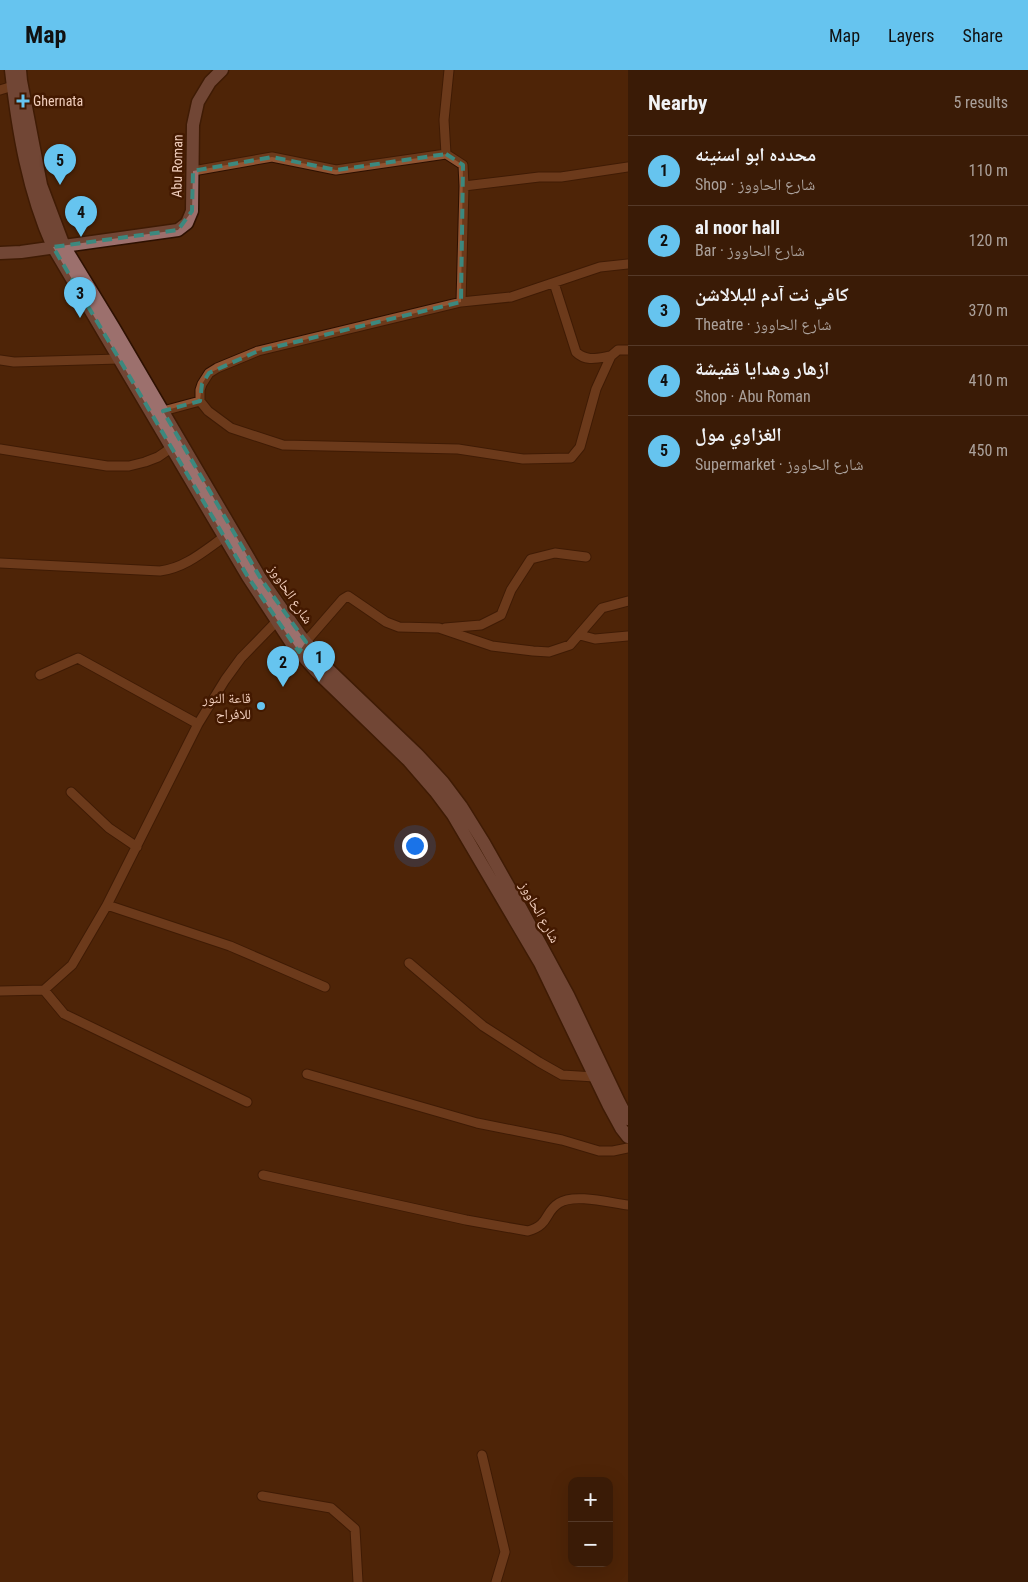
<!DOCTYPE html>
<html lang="en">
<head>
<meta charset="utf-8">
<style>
  body { margin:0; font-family:"Roboto Condensed","Noto Naskh Arabic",sans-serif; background:#412410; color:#f1f3f6 }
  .controls { position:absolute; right:15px; bottom:15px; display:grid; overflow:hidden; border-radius:10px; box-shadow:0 5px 20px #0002 }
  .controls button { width:45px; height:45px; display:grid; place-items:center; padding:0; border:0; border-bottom:1px solid #543928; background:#3a1b06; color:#f1f3f6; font:25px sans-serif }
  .you { position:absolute; left:414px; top:775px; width:18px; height:18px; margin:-12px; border:4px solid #fff; border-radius:50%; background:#1a73e8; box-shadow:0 0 0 8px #1a73e833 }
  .badge { display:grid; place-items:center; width:32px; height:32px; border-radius:50%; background:#66c4ef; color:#111; font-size:16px; font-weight:700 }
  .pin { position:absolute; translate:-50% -41px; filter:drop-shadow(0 1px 2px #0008) }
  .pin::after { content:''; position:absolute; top:26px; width:18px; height:15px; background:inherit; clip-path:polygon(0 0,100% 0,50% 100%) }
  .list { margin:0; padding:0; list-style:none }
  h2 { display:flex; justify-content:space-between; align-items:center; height:65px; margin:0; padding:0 20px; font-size:21px }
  h2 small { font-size:16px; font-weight:400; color:#aba19b }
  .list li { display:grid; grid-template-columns:32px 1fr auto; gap:15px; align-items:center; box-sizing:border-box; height:70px; padding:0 20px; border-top:1px solid #543928 }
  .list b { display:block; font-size:19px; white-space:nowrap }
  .list p { margin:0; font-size:16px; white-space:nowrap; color:#aba19b }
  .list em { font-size:16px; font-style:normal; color:#aba19b }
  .map { position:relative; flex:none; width:628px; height:1512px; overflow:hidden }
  header { display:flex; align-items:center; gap:30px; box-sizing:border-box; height:70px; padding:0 25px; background:#66c4ef; color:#111 }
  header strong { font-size:24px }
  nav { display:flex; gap:28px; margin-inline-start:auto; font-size:18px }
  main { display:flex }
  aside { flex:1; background:#3a1b06 }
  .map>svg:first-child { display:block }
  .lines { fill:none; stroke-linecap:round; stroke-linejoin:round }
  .minor-casing { stroke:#2d1000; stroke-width:11 }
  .secondary-casing { stroke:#2d1000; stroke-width:15 }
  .minor { stroke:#915533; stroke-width:9 }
  .secondary { stroke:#9c706d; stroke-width:12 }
  .marked { fill:none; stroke:#3c887e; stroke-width:4; stroke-dasharray:10 6; stroke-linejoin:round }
  .poi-dot { fill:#66c4ef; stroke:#431900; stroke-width:2 }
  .labels { text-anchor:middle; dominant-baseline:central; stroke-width:5; stroke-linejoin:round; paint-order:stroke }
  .poi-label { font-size:14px; fill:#f1cebc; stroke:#431900; text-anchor:start }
  .street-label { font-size:14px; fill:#f1cebc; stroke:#431900 }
</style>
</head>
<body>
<header>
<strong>Map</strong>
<nav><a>Map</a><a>Layers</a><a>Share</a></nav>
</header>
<main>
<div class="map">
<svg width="628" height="1512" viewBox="0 0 628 1512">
  <rect width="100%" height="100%" fill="#4e2408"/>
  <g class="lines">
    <!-- minor casing -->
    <g class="minor-casing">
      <path id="minor" d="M 449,0 L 444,50 L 446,84 L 463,95 L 464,116 L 461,232
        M 0,20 L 13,16
        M 193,101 L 272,87 L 336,100 L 446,84
        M 464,116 L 539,107 L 561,107 L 628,97
        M 554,213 L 576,282 C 586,292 598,288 611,286
        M 0,290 L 14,292 L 119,289
        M 200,331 L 200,320 L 202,314 L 209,303 L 217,298 L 258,281 L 461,232 L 511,227 L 600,197 L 628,194
        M 163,341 L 200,331 L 208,341 L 231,358 L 283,375 L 458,379 L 523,389 L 571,388 L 580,377 L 596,319 L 611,286 L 618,280 L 628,280
        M 0,379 L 107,396 L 129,396 L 145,392 L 158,387 L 171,378
        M 0,493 L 160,501 C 185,498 204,481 224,467
        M 445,558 L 481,555 L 501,545 L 511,520 L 531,489 L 555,483 L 586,487
        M 580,565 L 595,569 L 628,566
        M 303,575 L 343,529 L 348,526 L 386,552 L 399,557 L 439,558 L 492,576 L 533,581 L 549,582 L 570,575 L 602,538 L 628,531
        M 40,605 L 78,588 L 198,654
        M 71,722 L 109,758 L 137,777
        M 107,835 L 230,876 L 325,917
        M 409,893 L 483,956 L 539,992 L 562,1005 L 595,1007
        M 44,920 L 64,944 L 247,1032
        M 0,921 L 44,920 L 72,895 L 107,835 L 198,654 L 225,610 L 241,588 L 277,551
        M 307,1004 L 477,1053 L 562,1070 L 599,1081 L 613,1081 L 628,1078
        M 263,1105 L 466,1150 L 528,1161 C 550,1155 544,1142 559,1133 C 574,1123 611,1133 628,1135
        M 482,1385 L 505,1482 L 496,1512
        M 262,1426 L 331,1438 L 355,1459 L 358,1512"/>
    </g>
    <!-- secondary casing -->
    <g class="secondary-casing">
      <path id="secondary" d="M 11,0 C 18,61 28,121 53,177 L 248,507 L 292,574 L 317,602 L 409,691 L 435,721 L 453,745 L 540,893 L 609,1036 L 621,1058 L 628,1067
        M 20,0 L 21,11 L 41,115 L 64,176 L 114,258 L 261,509 L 300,565 L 325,596 L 418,685 L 443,712 L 461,736 L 484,773 L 518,833 L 568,925 L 619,1032 L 628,1049
        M 0,183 L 21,182 L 178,160 L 187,153 L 192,141 L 193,55 L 198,32 L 210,12 L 222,0"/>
    </g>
    <!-- minor -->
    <use href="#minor" class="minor"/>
    <!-- secondary -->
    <use href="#secondary" class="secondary"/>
  </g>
  <!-- marked area -->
  <path d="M0 0H628V1512H0ZM 446,84 L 463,95 L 461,232 L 258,281 L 209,303 L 202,314 L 200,331 L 163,341 L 261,509 L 306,572 L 299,582 L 248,507 L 53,177 L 178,160 L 192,141 L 193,101 L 272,87 L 336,100 Z" fill="#4e2408" fill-opacity=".55" fill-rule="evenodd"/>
  <path class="marked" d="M 446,84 L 463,95 L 461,232 L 258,281 L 209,303 L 202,314 L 200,331 L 163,341 L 261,509 L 306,572 L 299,582 L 248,507 L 53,177 L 178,160 L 192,141 L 193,101 L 272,87 L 336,100 Z"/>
  <!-- markers -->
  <g class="poi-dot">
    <path d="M20.5 23.5h5v5h5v5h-5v5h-5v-5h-5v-5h5z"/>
    <circle cx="261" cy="636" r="5"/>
  </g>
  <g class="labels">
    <!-- poi labels -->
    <g class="poi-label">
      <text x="33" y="31">Ghernata</text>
      <text x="251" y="628" text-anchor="end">قاعة النور<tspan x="251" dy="16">للافراح</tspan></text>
    </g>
    <!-- street labels -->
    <g class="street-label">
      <text transform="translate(177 96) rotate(-89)">Abu Roman</text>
      <text transform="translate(291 524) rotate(56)">شارع الحاووز</text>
      <text transform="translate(540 842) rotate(61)">شارع الحاووز</text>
    </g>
  </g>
</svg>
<div class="controls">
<button>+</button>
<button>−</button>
</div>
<div class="you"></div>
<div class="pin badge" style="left:319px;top:612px">1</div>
<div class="pin badge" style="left:283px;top:617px">2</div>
<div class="pin badge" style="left:80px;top:248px">3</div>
<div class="pin badge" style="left:81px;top:167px">4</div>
<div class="pin badge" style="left:60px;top:115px">5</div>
</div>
<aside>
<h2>Nearby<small>5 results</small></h2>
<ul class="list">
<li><span class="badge">1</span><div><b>محدده ابو اسنينه</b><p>Shop · شارع الحاووز</p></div><em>110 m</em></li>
<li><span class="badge">2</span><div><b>al noor hall</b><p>Bar · شارع الحاووز</p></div><em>120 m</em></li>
<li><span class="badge">3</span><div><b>كافي نت آدم للبلالاشن</b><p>Theatre · شارع الحاووز</p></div><em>370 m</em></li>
<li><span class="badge">4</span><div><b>ازهار وهدايا قفيشة</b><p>Shop · Abu Roman</p></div><em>410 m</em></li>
<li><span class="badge">5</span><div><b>الغزاوي مول</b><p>Supermarket · شارع الحاووز</p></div><em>450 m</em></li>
</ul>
</aside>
</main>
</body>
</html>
